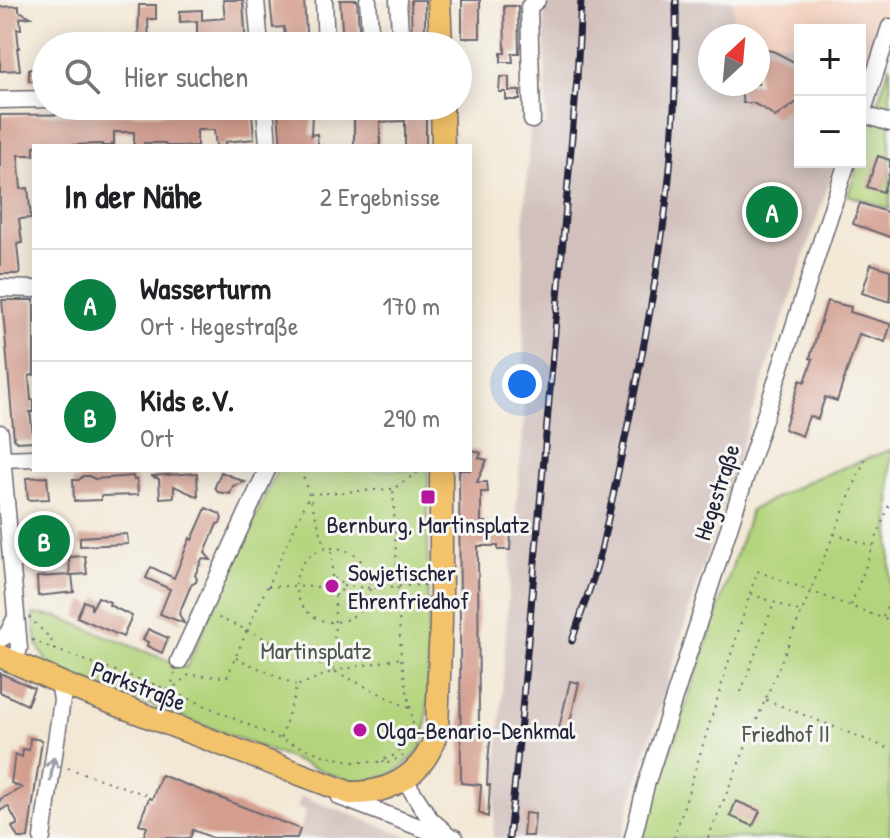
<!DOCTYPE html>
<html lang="de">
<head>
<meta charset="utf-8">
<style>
  body { margin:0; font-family:"Patrick Hand",sans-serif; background:#f6f6f6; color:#202124 }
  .controls { position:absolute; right:24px; top:24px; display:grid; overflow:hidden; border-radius:0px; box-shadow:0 4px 20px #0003 }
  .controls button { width:72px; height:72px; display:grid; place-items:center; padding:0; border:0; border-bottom:2px solid #e0e0e0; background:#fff; color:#202124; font:40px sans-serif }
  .compass { position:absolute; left:698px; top:24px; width:72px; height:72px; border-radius:50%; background:#fff; box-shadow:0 4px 20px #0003; rotate:26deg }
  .you { position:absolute; left:522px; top:384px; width:28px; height:28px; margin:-20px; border:6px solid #fff; border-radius:50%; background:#1a73e8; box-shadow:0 0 0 12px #1a73e833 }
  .badge { display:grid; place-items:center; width:52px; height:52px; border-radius:50%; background:#0b8043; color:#fff; font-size:26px; font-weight:700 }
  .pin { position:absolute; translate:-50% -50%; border:4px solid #fff; box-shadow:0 2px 8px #0006 }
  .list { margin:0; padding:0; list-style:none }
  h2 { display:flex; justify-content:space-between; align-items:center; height:104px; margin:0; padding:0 32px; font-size:34px }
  h2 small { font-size:26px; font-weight:400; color:#757577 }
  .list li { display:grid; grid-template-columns:52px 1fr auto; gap:24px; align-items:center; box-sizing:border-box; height:112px; padding:0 32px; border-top:2px solid #e0e0e0 }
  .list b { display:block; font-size:30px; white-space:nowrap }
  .list p { margin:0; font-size:26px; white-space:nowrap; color:#757577 }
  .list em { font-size:26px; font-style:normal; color:#757577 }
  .icon { flex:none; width:44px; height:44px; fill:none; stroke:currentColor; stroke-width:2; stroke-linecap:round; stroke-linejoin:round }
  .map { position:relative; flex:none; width:890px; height:838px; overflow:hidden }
  .search { position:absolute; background:#fff; box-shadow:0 4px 20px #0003; left:32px; top:32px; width:440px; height:88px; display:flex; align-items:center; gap:20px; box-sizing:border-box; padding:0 28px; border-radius:44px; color:#757577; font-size:30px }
  .panel { position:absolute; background:#fff; box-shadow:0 4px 20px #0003; left:32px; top:144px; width:440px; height:328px; border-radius:0px }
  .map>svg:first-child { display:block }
  .built { fill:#f5d3c1 }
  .industrial { fill:#d1c0bc }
  .green { fill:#b3d47c; stroke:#6a7b5c; stroke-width:2 }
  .building { fill:#d49e8f }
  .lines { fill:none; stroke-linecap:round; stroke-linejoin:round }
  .minor-casing { stroke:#6b6771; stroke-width:19 }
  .major-casing { stroke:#6b6771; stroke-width:25 }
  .path { stroke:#6b6771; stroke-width:2; stroke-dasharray:2 6; stroke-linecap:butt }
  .minor { stroke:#fff; stroke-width:16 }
  .major { stroke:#f2c36a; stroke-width:22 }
  .rail-casing { stroke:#22223b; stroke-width:7 }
  .rail { stroke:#f6f6f2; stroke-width:4; stroke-dasharray:12; stroke-linecap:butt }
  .oneway { stroke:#9c9ca7 }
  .poi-dot { fill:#b5179e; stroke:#f6f6f2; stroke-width:3 }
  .labels { text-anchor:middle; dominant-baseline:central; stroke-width:6; stroke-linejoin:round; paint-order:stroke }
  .street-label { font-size:24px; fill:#22223b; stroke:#f6f6f2 }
  .poi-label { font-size:24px; fill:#22223b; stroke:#f6f6f2; text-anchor:start }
  .park-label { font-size:24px; fill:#4e574e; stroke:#f6f6f2 }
</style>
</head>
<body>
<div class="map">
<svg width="890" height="838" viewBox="0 0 890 838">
  <rect width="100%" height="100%" fill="#f6f6f2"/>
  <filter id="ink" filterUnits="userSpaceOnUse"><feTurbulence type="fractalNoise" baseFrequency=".0125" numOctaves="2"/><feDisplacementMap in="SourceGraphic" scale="16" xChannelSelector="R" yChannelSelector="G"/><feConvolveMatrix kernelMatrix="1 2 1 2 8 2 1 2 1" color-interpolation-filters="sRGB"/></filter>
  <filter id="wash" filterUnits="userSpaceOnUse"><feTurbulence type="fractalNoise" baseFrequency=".006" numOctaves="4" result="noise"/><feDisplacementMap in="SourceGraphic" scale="32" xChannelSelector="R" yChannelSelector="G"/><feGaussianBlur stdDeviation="1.8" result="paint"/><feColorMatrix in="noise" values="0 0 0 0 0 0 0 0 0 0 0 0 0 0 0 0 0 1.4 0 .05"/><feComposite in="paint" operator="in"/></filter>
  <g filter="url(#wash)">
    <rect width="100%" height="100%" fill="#f3e8d5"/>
    <!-- built -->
    <path class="built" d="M 733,0 L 888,0 L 866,73 L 860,70 L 860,30 L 800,30 L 800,46 L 792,43 L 758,39 L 758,36 L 734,36 Z"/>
    <!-- industrial -->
    <path class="industrial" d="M 544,0 L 733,0 L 734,36 L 710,36 L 710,84 L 758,84 L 758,39 L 792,43 L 800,46 L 800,162 L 836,162 L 779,331 L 697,585 L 620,838 L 493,838 L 508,597 L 524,420 L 523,235 L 530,128 L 547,126 Z
      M 301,796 L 314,801 L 413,838 L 297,838 L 306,811 L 297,807 Z"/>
    <!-- green -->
    <path class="green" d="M 890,65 L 890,209 L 848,195 Z
      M 890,450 L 890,838 L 642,838 L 751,510 L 813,479 Z
      M 277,470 L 428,470 L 428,703 C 427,717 426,732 421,746 C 419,752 414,756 409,761 C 392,779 370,781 346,780 L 49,666 L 37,644 L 33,614 L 59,617 L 186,668 Z"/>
    <g id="blocks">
      <!-- building -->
      <path class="building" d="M 223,0 L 243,0 L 246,46 L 197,46 L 197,21 L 180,22 L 180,11 L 202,10 L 202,20 L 225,18 Z
        M 270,0 L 304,0 L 307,46 L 286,46 L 284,27 L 273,28 Z
        M 340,0 L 357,0 L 360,43 L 343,44 Z
        M 411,0 L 425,0 L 425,46 L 412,46 Z
        M 462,0 L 480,0 L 480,38 L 462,38 Z
        M 139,5 L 156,5 L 156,19 L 148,19 L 149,46 L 138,46 Z
        M 19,6 L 19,11 L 31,17 L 20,18 L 21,29 L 17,29 L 19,48 L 17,48 L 20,70 L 0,71 L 0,7 Z
        M 504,6 L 518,6 L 519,53 L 512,53 L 513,62 L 501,62 L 501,53 L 505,53 Z
        M 758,47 L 775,52 L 800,65 L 800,100 L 775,117 L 768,111 L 753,103 L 743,103 L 740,84 L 758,84 Z
        M 29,69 L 46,69 L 46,81 L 29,81 Z
        M 500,77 L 509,77 L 509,91 L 520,91 L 520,100 L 506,100 L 506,92 L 499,92 Z
        M 354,112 L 426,112 L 426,146 L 405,146 L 405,121 L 380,122 L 380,146 L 354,146 Z
        M 252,113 L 254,139 L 225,142 L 225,146 L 216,146 L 214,130 L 197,130 L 197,146 L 166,146 L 165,143 L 144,143 L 144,146 L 134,146 L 134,132 L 114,132 L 114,144 L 112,144 L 112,146 L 102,146 L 102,144 L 34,146 L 34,155 L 18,155 L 21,189 L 28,188 L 31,218 L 19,219 L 22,243 L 17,244 L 20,274 L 0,274 L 0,115 Z
        M 278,113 L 312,113 L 311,135 L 317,134 L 318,145 L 281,146 Z
        M 878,156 L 890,160 L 890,171 L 883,192 L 867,187 Z
        M 860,203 L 890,213 L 890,237 L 853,224 Z
        M 871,264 L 890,270 L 890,302 L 862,293 Z
        M 2,300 L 34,300 L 34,375 L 29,376 L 31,400 L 34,400 L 34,412 L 30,412 L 34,441 L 17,442 L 14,439 Z
        M 827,301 L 851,307 L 850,312 L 890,324 L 890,327 L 885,342 L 859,334 L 837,401 L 825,397 L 818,419 L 809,416 L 802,436 L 784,429 L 800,380 L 805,382 L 813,359 L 810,358 Z
        M 470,449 L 481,453 L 479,458 L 487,460 L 477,482 L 487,482 L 488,492 L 481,492 L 481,522 L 486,522 L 487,527 L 511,527 L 510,550 L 498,550 L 498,546 L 478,546 L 479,731 L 491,731 L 488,762 L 487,785 L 490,785 L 488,817 L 479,813 L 481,785 L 461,783 L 459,470 L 470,470 Z
        M 221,472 L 245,482 L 233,486 L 230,494 L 218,492 L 215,487 Z
        M 197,473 L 198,497 L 174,486 L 174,497 L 160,498 L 159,479 L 151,476 Z
        M 83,476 L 89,476 L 95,479 L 133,476 L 134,480 L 137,480 L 138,495 L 101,496 L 101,500 L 74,501 L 73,480 L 79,480 Z
        M 47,477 L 49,499 L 28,500 L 26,478 Z
        M 206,508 L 220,514 L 222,519 L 220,523 L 217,524 L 205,553 L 211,560 L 202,559 L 201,562 L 195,575 L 197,579 L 196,582 L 191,585 L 179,614 L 184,623 L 160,614 L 170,589 L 146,578 L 151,567 L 174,578 L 190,538 L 192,540 Z
        M 53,525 L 54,533 L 58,536 L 60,557 L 33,560 L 31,527 Z
        M 127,534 L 128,544 L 80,546 L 80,537 Z
        M 85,556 L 87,574 L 72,575 L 74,592 L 38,596 L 37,577 L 70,575 L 69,557 Z
        M 98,597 L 110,602 L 109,605 L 132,616 L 123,637 L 77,617 L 84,601 L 91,604 L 91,610 Z
        M 148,629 L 168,638 L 162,653 L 147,646 L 148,642 L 143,640 Z
        M 0,673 L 34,688 L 27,705 L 0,692 Z
        M 570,681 L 579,683 L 566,739 L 557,737 Z
        M 30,738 L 42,740 L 28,838 L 18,838 L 12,827 L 18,824 L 8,806 L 0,811 L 0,799 L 22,788 L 11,783 L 15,754 L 22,757 L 23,749 L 29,750 Z
        M 161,775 L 300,829 L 297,838 L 213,838 L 193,830 L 190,838 L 143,838 L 147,827 L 139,824 L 149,798 L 152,799 Z
        M 736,801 L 760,811 L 753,826 L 730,816 Z
        M 525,813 L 535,814 L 533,836 L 523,836 Z"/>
    </g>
  </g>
  <g filter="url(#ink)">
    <use href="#blocks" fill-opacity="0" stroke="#6b6771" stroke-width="2"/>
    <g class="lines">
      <!-- minor casing -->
      <g class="minor-casing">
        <path id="minor" d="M 256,0 L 260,46
          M 324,0 L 326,46
          M 368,0 L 371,46
          M 398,0 L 401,46
          M 0,100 L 46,99
          M 265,106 L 268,146
          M 862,114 L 890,123
          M 532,120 L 529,7 L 537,0
          M 860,120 L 890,27
          M 0,288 L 34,289
          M 0,433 L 19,648 L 15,663
          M 0,459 L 34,458
          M 0,639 L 7,635 L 16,617
          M 179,661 L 267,470
          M 405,780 L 430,819 L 444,831
          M 340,797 L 432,832 L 455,838
          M 42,838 L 62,700 L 59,682
          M 633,838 L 646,785 L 847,162"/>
      </g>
      <!-- major casing -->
      <g class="major-casing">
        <path id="major" d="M 439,0 L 441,46
          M 442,106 L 443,146
          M 0,656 L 68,686 L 350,793 C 392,794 427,772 437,730 L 441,621 L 441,470"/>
      </g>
      <!-- path -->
      <path class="path" d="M 301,470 L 326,549
        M 392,489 L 310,494 L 247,630 L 334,671 L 401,658
        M 834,534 L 873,546
        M296 585a37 37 0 1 1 74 0a37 37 0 1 1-74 0Z
        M 332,577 L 332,548
        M 268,586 L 324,587 L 327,594 L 331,596 L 340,594 L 342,588 L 340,581 L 333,578 L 327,580 L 324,587
        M 343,586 L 370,588 L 425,585
        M 751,594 L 801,612
        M 851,605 L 890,502
        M 29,617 L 50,638 L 55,649
        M 883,617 L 890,600
        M 32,640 L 56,650 L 170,690 L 280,739 L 323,755 L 354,762 L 378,762 L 395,755 L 409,739 L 413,722 L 401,658 L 393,489 L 421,470
        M 236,658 L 296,685
        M 334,670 L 335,597
        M 175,673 L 170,690 L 189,675 L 227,677 L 247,630 L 214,616
        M 741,692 L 774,603
        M 766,700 L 890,749
        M 281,738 L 297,686 L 334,671 L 409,708
        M 383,761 L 384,765 L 403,756
        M 68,768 L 150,796
        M 674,838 L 757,571 L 890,621
        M 708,838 L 865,459"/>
      <!-- minor -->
      <use href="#minor" class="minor"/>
      <!-- major -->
      <use href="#major" class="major"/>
      <!-- rail casing -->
      <g class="rail-casing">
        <path id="rail" d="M 572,641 L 593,579 L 601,551 C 625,440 650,327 665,214 C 674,143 677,72 676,0
          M 509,838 L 521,722 L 577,79 L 581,0"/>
      </g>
      <!-- rail -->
      <use href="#rail" class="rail"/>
    </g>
    <!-- one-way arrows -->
    <defs><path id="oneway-shaft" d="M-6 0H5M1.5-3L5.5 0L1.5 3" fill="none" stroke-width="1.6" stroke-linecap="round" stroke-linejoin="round" transform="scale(2)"/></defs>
    <use class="oneway" href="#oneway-shaft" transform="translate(52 769) rotate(-82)"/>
  </g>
  <!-- markers -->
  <g class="poi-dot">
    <rect x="420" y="489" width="16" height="16" rx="4"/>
    <circle cx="332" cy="586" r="8"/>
    <circle cx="360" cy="730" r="8"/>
  </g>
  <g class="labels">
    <!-- street labels -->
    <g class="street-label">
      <text transform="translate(716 492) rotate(-72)">Hegestraße</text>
      <text transform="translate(139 685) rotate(21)">Parkstraße</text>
    </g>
    <!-- poi labels -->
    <g class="poi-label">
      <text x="428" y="524" text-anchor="middle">Bernburg, Martinsplatz</text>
      <text x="348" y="572">Sowjetischer<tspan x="348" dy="28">Ehrenfriedhof</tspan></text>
      <text x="376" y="730">Olga-Benario-Denkmal</text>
    </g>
    <!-- park labels -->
    <g class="park-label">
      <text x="316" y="650">Martinsplatz</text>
      <text x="786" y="733">Friedhof II</text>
    </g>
  </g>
</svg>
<div class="controls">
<button>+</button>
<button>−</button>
</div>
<svg class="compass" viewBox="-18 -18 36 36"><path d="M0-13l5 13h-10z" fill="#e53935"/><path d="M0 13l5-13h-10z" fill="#757577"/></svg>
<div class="you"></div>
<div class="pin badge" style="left:772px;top:212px">A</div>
<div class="pin badge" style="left:44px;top:541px">B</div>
<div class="search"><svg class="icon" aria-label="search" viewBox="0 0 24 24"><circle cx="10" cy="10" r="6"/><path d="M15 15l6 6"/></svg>Hier suchen</div>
<section class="panel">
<h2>In der Nähe<small>2 Ergebnisse</small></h2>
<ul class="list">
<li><span class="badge">A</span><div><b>Wasserturm</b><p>Ort · Hegestraße</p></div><em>170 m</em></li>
<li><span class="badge">B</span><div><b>Kids e.V.</b><p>Ort</p></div><em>290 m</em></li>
</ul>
</section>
</div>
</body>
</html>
